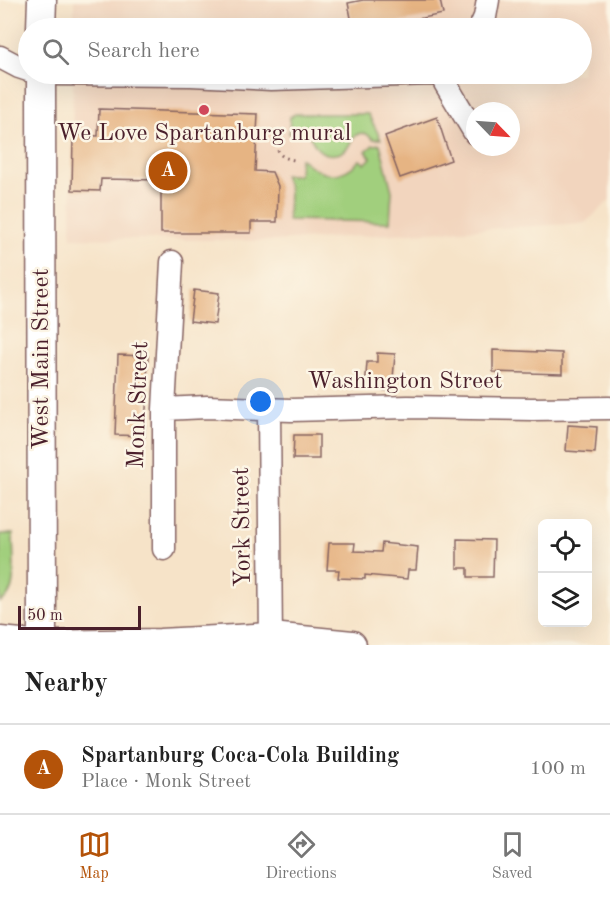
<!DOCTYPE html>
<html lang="en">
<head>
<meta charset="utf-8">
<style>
  body { margin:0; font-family:"Old Standard TT",serif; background:#f6f6f6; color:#222 }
  .controls { position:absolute; right:18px; bottom:18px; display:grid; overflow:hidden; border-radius:9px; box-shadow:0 6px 24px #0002 }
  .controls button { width:54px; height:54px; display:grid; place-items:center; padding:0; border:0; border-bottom:2px solid #e0e0e0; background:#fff; color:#222; font:30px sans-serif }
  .compass { position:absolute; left:466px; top:102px; width:54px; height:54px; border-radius:50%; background:#fff; box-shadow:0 6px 24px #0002; rotate:115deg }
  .scale { position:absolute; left:18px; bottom:15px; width:123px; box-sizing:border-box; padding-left:6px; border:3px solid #4a1f2b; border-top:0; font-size:16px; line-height:21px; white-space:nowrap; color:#4a1f2b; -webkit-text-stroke:4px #fcf5e5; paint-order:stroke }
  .you { position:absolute; left:261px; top:402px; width:21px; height:21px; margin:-15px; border:4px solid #fff; border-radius:50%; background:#1a73e8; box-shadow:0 0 0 9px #1a73e833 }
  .badge { display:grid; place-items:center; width:39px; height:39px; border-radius:50%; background:#b45309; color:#fff; font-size:20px; font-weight:700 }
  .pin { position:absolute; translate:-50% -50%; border:3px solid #fff; box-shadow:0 2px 6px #0006 }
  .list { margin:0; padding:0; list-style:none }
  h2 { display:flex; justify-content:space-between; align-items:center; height:78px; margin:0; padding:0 24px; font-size:26px }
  h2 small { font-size:20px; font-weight:400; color:#767676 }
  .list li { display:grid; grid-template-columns:39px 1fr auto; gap:18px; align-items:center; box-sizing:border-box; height:90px; padding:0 24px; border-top:2px solid #e0e0e0 }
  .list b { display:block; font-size:22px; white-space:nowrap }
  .list p { margin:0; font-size:20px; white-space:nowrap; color:#767676 }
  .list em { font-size:20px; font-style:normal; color:#767676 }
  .icon { flex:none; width:33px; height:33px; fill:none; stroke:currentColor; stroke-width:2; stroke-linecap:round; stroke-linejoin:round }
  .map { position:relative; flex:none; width:610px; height:645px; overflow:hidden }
  .search { position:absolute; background:#fff; box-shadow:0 6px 24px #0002; left:18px; right:18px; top:18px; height:66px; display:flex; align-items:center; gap:15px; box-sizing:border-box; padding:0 21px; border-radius:33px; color:#767676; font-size:22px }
  .sheet { height:168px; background:#fff }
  nav { display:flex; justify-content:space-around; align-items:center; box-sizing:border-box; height:84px; border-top:2px solid #e0e0e0; background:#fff; font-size:16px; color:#767676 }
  nav a { display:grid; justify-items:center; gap:3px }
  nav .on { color:#b45309 }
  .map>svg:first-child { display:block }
  .built { fill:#f2d5be; fill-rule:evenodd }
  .green { fill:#a1cf7d; stroke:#767754; stroke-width:1.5 }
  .building { fill:#e6b483 }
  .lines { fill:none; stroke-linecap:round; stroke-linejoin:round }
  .minor-casing { stroke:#866462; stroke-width:25 }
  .major-casing { stroke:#866462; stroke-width:31 }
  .path { stroke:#866462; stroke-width:3; stroke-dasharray:1.5 4.5; stroke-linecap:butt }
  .minor { stroke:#fff; stroke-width:22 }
  .major { stroke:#fff; stroke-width:28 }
  .poi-dot { fill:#d1495b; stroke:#fcf5e5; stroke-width:2 }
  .labels { text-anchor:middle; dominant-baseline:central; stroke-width:5; stroke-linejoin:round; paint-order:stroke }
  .poi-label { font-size:24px; fill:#4a1f2b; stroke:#fcf5e5 }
  .street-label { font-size:24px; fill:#4a1f2b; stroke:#fcf5e5 }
</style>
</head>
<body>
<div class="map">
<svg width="610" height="645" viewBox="0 0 610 645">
  <rect width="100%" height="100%" fill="#fcf5e5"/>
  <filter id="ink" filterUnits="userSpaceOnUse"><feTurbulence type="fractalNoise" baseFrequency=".0167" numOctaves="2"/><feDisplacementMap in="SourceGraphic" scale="12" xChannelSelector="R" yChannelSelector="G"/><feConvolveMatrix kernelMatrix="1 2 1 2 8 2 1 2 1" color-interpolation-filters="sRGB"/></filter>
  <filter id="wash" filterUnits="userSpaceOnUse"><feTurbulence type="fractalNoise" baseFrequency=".008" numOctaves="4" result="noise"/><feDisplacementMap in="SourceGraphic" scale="24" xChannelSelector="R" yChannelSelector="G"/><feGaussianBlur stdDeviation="1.35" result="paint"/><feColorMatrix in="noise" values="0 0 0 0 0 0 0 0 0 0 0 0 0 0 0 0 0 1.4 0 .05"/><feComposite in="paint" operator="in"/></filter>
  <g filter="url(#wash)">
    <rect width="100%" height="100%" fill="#f6e3c8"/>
    <!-- built -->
    <path class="built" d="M 74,0 L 610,0 L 610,200 L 585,223 L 274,241 L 71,238 L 73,74 L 582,74 L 582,28 L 74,28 ZM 475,111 L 511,111 L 511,147 L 475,147 Z"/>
    <!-- green -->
    <path class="green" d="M 295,114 L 368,114 L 381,139 L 373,139 C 367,132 359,131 353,138 C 351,141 350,144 348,147 C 341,156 326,157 318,149 C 314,145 311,137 307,133 L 298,130 L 289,134 L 290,117 Z
      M 380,144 L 392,191 L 390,222 L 288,220 L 289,189 L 284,175 L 299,175 L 300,158 C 321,176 339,182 360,160 L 365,164 L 371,158 L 366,151 L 373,145 Z
      M 0,534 L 13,534 C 13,549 17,585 8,596 C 7,597 2,601 0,602 Z"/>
    <g id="blocks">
      <!-- building -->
      <path class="building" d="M 363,0 L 440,0 L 443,14 L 373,28 L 353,28 L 348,3 Z
        M 99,109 L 258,114 L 255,171 L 272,172 L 278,186 L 277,222 L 251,222 L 251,233 L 161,233 L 161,180 L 101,179 L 100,191 L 72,190 L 73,135 L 98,136 Z
        M 437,117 L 451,160 L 400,178 L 385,136 Z
        M 194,290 L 219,293 L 215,324 L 190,321 Z
        M 493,350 L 562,353 L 562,374 L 493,372 Z
        M 377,353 L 395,354 L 392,391 L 365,389 L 367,362 L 377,362 Z
        M 118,355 L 148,356 L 145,436 L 115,435 Z
        M 568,425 L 597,427 L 595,453 L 566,451 Z
        M 294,435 L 319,435 L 319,459 L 293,459 Z
        M 457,539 L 494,540 L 493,577 L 468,577 L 468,568 L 457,568 Z
        M 329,543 L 355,543 L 354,551 L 381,552 L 382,543 L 418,547 L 416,570 L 408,570 L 407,579 L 365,575 L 365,579 L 338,578 L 339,570 L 327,570 Z"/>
    </g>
  </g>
  <g filter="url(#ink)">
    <use href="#blocks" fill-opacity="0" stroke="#866462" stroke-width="1.5"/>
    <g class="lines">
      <!-- minor casing -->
      <g class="minor-casing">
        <path id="minor" d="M 480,28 L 485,17 L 488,0
          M 0,57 L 19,67 L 28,70
          M 50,74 L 191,75 L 271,79 L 433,74
          M 441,74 L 445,83 L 475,133
          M 164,409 L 207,407 L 291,410 L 408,407 L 532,409 L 610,408
          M 269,409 L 271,645
          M 164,549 L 164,409 L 172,262"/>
      </g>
      <!-- major casing -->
      <g class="major-casing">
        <path id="major" d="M 41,28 L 42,0
          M 41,74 L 42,645
          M 0,641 L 42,645 L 160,643 L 271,637 L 352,645"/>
      </g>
      <!-- path -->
      <path class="path" d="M 277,132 C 278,150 274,156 294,160"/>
      <!-- minor -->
      <use href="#minor" class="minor"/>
      <!-- major -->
      <use href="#major" class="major"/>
    </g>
  </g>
  <!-- markers -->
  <circle class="poi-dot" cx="204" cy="110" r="6"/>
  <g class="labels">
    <!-- poi labels -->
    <g class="poi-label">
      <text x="204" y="134">We Love Spartanburg mural</text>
    </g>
    <!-- street labels -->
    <g class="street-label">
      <text transform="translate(42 359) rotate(-90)">West Main Street</text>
      <text x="405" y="382">Washington Street</text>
      <text transform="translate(139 405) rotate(-88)">Monk Street</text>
      <text transform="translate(243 527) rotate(-91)">York Street</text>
    </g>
  </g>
</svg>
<div class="controls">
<button><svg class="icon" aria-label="locate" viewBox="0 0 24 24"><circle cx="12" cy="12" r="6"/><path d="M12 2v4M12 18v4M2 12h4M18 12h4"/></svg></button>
<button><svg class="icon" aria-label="layers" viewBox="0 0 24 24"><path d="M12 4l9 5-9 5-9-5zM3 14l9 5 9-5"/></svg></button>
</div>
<svg class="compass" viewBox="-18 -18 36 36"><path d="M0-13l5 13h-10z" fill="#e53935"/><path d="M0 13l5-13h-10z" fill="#767676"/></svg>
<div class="scale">50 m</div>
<div class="you"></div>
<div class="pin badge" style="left:168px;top:171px">A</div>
<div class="search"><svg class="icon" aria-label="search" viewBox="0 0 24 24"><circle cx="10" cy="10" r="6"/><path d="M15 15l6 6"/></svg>Search here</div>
</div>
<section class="sheet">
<h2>Nearby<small></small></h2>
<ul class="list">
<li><span class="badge">A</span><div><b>Spartanburg Coca-Cola Building</b><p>Place · Monk Street</p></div><em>100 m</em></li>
</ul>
</section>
<nav>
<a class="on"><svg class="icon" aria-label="map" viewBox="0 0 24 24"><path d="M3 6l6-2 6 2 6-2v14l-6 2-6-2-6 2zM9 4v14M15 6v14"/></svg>Map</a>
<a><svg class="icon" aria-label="directions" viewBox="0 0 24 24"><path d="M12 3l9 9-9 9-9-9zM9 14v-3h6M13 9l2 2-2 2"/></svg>Directions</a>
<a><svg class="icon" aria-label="saved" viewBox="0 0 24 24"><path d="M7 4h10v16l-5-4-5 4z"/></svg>Saved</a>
</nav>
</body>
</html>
